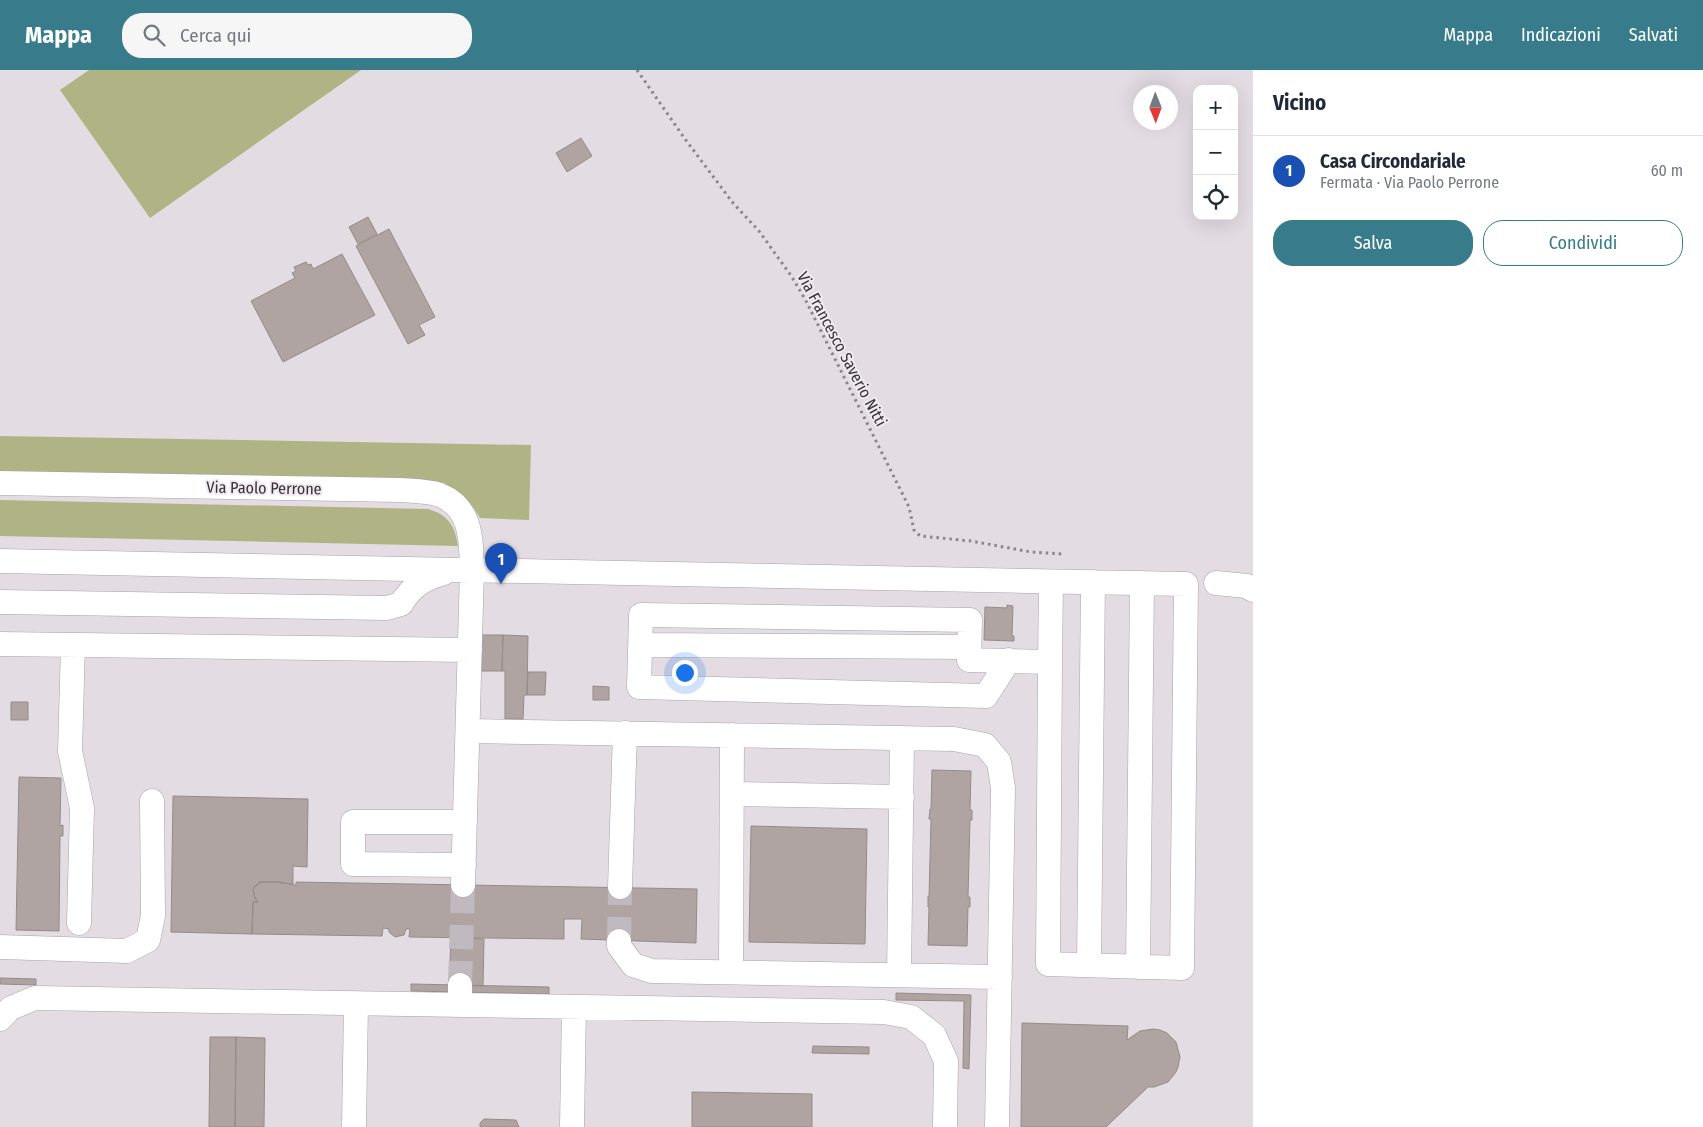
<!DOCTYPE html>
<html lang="it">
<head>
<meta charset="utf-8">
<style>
  body { margin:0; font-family:"Fira Sans Condensed",sans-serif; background:#f6f6f7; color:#1f2937 }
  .controls { position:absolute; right:15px; top:15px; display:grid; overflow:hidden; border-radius:10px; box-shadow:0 5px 20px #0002 }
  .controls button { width:45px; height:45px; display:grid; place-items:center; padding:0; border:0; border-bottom:1px solid #e0e1e3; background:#fff; color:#1f2937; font:25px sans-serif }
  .compass { position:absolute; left:1133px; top:15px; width:45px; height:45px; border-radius:50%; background:#fff; box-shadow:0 5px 20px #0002; rotate:179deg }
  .you { position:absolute; left:684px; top:602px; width:18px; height:18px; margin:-12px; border:4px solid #fff; border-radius:50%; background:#1a73e8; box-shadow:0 0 0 8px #1a73e833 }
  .badge { display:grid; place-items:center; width:32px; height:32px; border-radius:50%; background:#387b8b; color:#fff; font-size:16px; font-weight:700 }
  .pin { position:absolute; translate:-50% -41px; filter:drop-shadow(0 1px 2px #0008) }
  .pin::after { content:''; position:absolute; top:26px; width:18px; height:15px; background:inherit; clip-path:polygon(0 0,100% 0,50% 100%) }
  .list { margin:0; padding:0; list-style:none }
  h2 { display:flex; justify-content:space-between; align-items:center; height:65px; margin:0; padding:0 20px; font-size:21px }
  h2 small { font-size:16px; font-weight:400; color:#747a83 }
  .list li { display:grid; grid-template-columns:32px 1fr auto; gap:15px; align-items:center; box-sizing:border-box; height:70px; padding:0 20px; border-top:1px solid #e0e1e3 }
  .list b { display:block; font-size:19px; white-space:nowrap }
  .list p { margin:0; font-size:16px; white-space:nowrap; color:#747a83 }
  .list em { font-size:16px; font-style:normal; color:#747a83 }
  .actions { display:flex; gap:10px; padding:15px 20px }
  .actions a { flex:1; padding:11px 0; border:1px solid #387b8b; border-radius:20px; text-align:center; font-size:18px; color:#387b8b }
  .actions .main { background:#387b8b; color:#fff }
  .icon { flex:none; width:28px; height:28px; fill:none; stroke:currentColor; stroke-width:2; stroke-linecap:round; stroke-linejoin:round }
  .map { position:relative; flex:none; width:1253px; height:1057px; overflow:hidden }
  header { display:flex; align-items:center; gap:30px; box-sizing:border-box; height:70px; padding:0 25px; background:#387b8b; color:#fff }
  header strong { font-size:24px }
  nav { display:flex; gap:28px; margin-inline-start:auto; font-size:18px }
  .search { width:350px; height:45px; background:#f6f6f7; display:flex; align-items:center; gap:12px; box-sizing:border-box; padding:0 18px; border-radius:20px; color:#747a83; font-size:19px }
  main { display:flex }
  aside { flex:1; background:#fff }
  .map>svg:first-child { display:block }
  .green { fill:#b0b383 }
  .building { fill:#afa4a2; stroke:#958b88 }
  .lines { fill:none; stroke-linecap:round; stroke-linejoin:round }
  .minor-tunnel { stroke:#c0bac0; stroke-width:24; stroke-dasharray:24 12; stroke-linecap:butt }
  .minor-casing { stroke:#a8a2a9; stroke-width:25 }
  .path { stroke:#8a858a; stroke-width:3; stroke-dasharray:2.5 4; stroke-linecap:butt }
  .minor { stroke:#fff; stroke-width:24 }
  .labels { text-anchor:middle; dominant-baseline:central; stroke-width:4; stroke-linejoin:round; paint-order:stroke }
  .street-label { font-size:16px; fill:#353235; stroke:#f0e9f1 }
</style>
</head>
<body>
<header>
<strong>Mappa</strong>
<div class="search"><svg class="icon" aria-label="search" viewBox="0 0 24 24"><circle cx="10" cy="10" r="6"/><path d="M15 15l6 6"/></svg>Cerca qui</div>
<nav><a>Mappa</a><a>Indicazioni</a><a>Salvati</a></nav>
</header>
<main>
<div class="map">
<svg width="1253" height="1057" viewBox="0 0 1253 1057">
  <rect width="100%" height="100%" fill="#e3dce3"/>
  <!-- green -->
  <path class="green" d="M 89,0 L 361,0 L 150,148 L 60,20 Z
    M 0,366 L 531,375 L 529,450 L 480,448 C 466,425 460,420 434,412 L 0,403 Z
    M 0,430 L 428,439 C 448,445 455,455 458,476 L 0,466 Z"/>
  <!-- building -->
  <path class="building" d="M 581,68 L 592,86 L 567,102 L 556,83 Z
    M 368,147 L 377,164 L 358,174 L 349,157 Z
    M 389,159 L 435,247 L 419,255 L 425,265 L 408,274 L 356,176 Z
    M 342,184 L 375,245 L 283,292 L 251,231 L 295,208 L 292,203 L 296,201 L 294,197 L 306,192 L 308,195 L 311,194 L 313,199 Z
    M 1007,535 L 1013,536 L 1012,566 L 1014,566 L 1014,571 L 984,570 L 985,537 L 1007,538 Z
    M 481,565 L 503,565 L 502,601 L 480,601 Z
    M 503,565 L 528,566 L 527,625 L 524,625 L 523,649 L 505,649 L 505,601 L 502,601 Z
    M 528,602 L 546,602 L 545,625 L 527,625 Z
    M 593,616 L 609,617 L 609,630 L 593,630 Z
    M 11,632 L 28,632 L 28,650 L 11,650 Z
    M 932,700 L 971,701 L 970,740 L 972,740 L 972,750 L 970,750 L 968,827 L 970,827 L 970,837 L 968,837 L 967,876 L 928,875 L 929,837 L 928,837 L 928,826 L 929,827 L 931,749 L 929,749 L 930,739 L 931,739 Z
    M 19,707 L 61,708 L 60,756 L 63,755 L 63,766 L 60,766 L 59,861 L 16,860 Z
    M 173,726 L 308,729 L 307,797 L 293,796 L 293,814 L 281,813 L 281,812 L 259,812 L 259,814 L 255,816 L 253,820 L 255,828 L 258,832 L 253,832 L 252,864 L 171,862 Z
    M 751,756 L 867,759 L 865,874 L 749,872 Z
    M 259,812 L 281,812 L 281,813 L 293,814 L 293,815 L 296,815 L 296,812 L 697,819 L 696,873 L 581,869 L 582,849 L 564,849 L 564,869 L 409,867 L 410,859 L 406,859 L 404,865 L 395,867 L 389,862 L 389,859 L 383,858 L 382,866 L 252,864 L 253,832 L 258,832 L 255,828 L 253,820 L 255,816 L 259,814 Z
    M 451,868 L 484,869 L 483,916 L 449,915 Z
    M 0,908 L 36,909 L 36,915 L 0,914 Z
    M 411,914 L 549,917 L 549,924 L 411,921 Z
    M 896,923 L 971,925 L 969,999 L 963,998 L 964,931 L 896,930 Z
    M 1022,953 L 1128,956 L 1127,970 L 1140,961 L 1153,959 L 1160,960 L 1167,963 L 1176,972 L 1180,987 L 1178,997 L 1176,1002 L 1168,1012 L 1154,1017 L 1148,1017 L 1106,1057 L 1021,1057 Z
    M 210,967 L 236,967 L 235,1057 L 209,1057 Z
    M 236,967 L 265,968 L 264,1057 L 235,1057 Z
    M 813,976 L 869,977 L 869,984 L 812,983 Z
    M 692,1022 L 812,1024 L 812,1057 L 692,1057 Z
    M 484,1049 L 516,1050 L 519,1057 L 480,1057 L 480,1053 Z"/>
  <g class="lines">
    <!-- minor-tunnel -->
    <path class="minor-tunnel" d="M 619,871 L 620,817
      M 460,915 L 463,815"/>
    <!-- minor casing -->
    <g class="minor-casing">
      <path id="minor" d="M 0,413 L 400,420 C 413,421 428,421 440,425 C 472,438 471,470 472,500 L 463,815
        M 0,491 L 1186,514 L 1182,898 L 1048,894 L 1050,592
        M 1216,513 L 1247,516 L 1253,520
        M 0,532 L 387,538 L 401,534 C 412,516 423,509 444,503
        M 0,574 L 470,580
        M 73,575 L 70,681 L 82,738 L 79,853
        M 641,575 L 969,577
        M 1009,590 L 986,626 L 639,617 L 641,545 L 970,550 L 969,590 L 1050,592 L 1051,512
        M 468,661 L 954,669 L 985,675 L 999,692 L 1003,718 L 997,1057
        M 732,724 L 902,727
        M 464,795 L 353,794 L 353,752 L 465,752
        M 620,817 L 625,663
        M 619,871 L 619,876 L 633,895 L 652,901 L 1000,907
        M 0,877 L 127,881 L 148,870 L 153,846 L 152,731
        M 1089,895 L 1093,512
        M 1138,897 L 1142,513
        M 731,902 L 732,665
        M 899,905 L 902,668
        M 460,935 L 460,915
        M 0,949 L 11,938 L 35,928 L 884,942 L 911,947 L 934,965 L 946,991 L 945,1057
        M 354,1057 L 356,934
        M 572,1057 L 574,937"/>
    </g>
    <!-- path -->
    <path class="path" d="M 637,0 L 685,69 L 733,133 L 759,161 L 792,207 L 806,231 L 909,437 L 914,460 L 920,466 L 971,471 L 1031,482 L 1062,484"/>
    <!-- minor -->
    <use href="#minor" class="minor"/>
  </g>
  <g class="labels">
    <!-- street labels -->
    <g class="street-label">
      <text transform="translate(842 279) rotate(62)">Via Francesco Saverio Nitti</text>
      <text transform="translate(264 418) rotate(1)">Via Paolo Perrone</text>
    </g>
  </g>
</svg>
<div class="controls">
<button>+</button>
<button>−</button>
<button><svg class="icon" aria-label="locate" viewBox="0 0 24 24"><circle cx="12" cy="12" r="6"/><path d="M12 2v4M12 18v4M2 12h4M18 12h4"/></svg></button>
</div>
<svg class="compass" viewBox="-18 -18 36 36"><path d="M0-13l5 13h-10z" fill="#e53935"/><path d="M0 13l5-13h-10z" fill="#747a83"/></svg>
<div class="you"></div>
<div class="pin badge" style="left:501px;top:514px;background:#1a4fb4">1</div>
</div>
<aside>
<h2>Vicino<small></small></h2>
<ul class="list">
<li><span class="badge" style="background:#1a4fb4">1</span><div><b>Casa Circondariale</b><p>Fermata · Via Paolo Perrone</p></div><em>60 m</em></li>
</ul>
<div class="actions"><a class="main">Salva</a><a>Condividi</a></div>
</aside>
</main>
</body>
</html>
